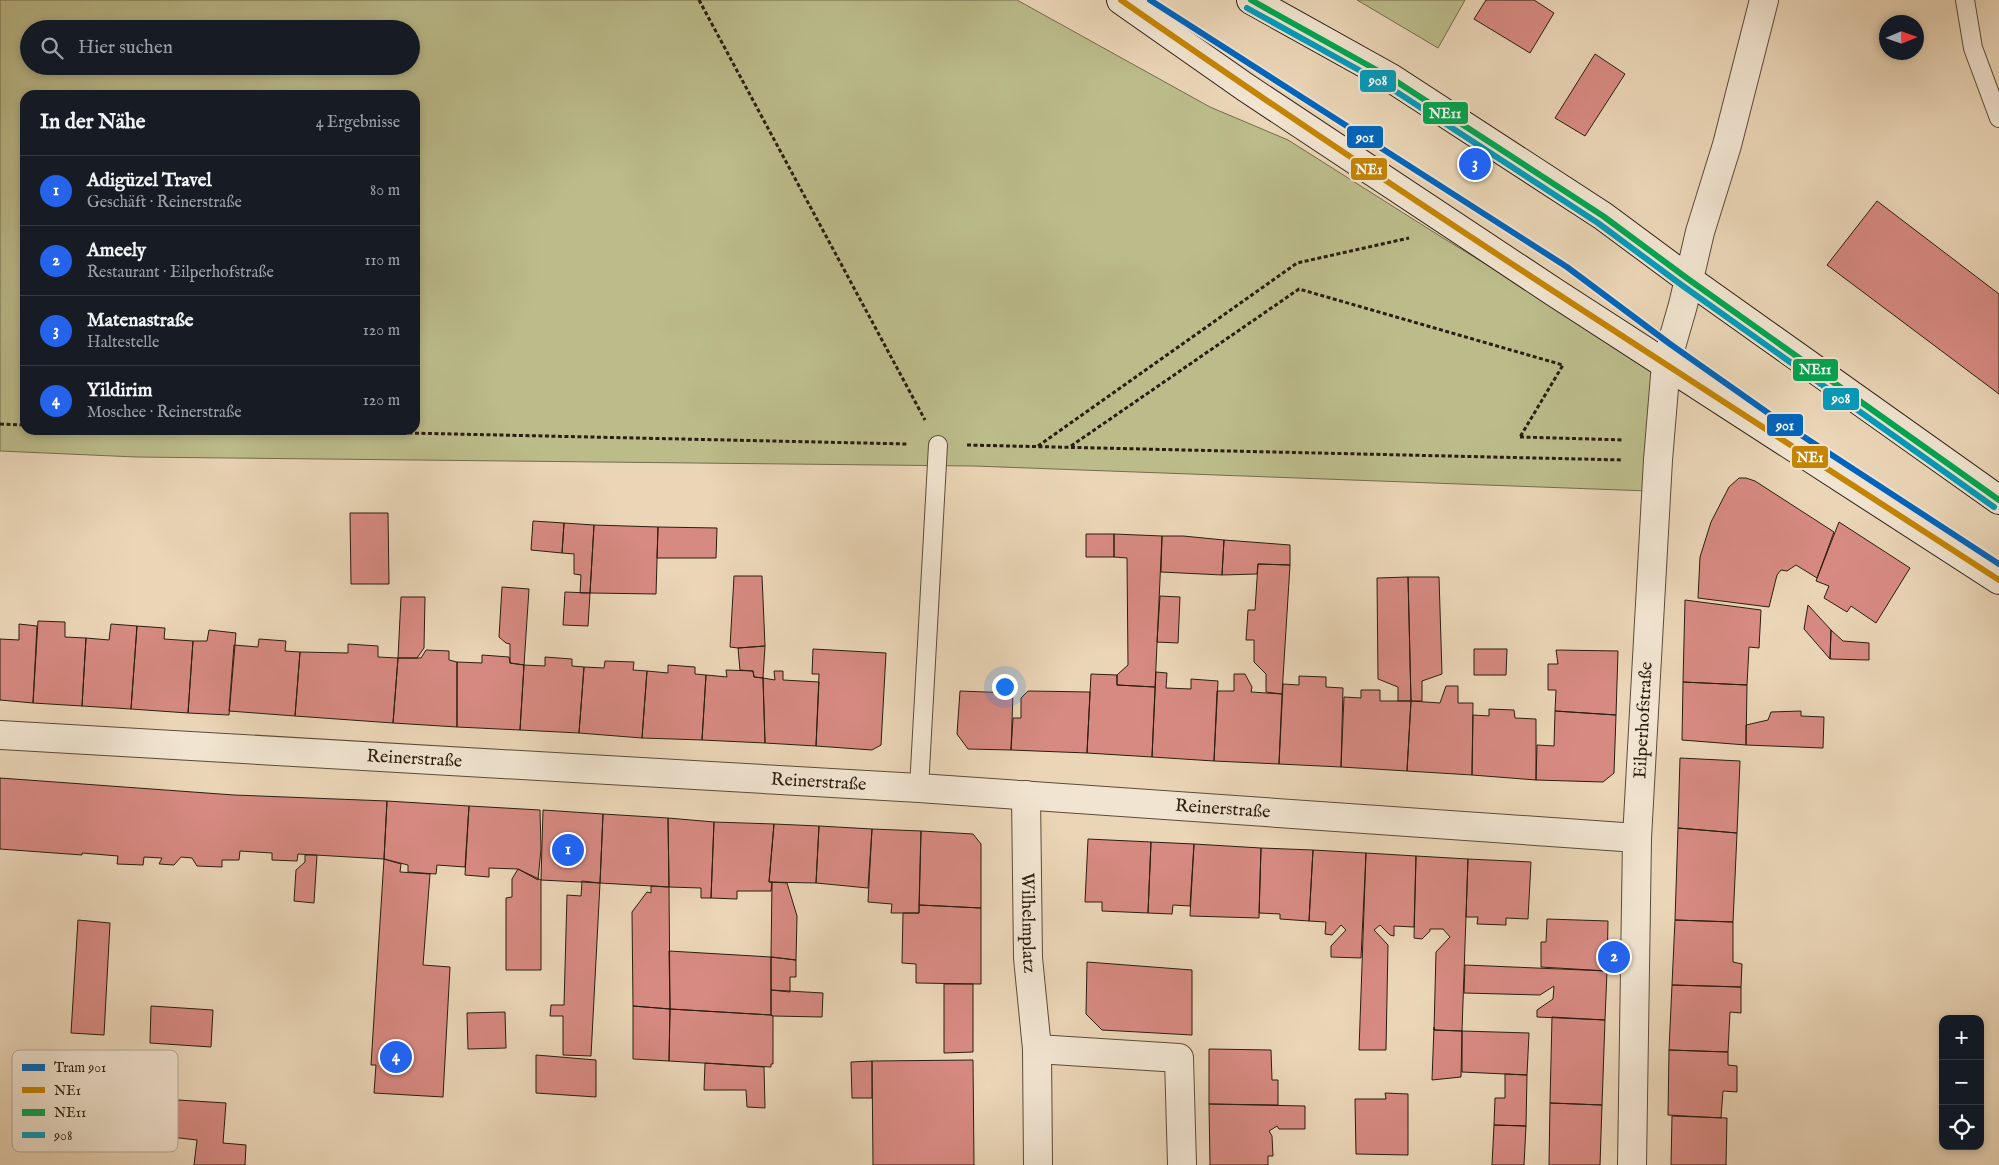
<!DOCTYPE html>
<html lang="de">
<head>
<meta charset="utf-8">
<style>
  body { margin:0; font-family:"IM FELL English",serif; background:#20242c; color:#f1f3f6 }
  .controls { position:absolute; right:15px; bottom:15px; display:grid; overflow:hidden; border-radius:10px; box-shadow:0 2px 8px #0003 }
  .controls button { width:45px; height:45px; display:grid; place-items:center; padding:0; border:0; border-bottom:1px solid #363941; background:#171b24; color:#f1f3f6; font:25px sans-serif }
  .compass { position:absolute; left:1879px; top:15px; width:45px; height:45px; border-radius:50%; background:#171b24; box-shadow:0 2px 8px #0003; rotate:88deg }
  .you { position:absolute; left:1004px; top:686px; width:18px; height:18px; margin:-12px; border:4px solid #fff; border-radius:50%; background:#1a73e8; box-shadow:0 0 0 8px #1a73e833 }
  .badge { display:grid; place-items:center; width:32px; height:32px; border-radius:50%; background:#2563eb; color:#fff; font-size:16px; font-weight:700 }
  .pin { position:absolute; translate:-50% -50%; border:2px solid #fff; box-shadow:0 1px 5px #0006 }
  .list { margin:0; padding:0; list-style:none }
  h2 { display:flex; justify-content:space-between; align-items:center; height:65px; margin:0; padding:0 20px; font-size:21px }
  h2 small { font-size:16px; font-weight:400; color:#9ea1a6 }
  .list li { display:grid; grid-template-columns:32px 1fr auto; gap:15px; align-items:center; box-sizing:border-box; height:70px; padding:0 20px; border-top:1px solid #363941 }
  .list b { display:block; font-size:19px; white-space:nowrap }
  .list p { margin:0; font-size:16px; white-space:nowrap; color:#9ea1a6 }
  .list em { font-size:16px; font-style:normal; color:#9ea1a6 }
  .icon { flex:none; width:28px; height:28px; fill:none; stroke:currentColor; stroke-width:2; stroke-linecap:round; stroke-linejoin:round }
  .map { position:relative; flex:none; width:1999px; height:1165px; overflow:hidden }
  .search { position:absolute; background:#171b24; box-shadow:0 2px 8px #0003; left:20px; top:20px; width:400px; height:55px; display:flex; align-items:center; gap:12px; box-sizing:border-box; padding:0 18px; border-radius:28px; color:#9ea1a6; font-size:19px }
  .panel { position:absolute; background:#171b24; box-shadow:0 2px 8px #0003; left:20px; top:90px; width:400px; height:345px; border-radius:15px }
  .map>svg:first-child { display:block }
  .green { fill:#bcbc8b; stroke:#746c4d; fill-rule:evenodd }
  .building { fill:#d78a82; stroke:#2b1d0f }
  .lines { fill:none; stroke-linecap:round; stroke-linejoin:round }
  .lane-casing { stroke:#5b4b39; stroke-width:20 }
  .street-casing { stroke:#5b4b39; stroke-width:30 }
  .secondary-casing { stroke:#2b1d0f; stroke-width:30 }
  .path { stroke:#2b1d0f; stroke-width:3; stroke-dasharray:4 2.5; stroke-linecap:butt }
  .lane { stroke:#f1e4d0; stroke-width:18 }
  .street { stroke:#f1e4d0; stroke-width:28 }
  .secondary { stroke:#f1e4d0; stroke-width:28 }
  .bus-1-casing { stroke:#f1e4d0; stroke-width:10 }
  .bus-2-casing { stroke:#f1e4d0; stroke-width:10 }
  .bus-3-casing { stroke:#f1e4d0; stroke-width:10 }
  .bus-1 { stroke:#c48404; stroke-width:6 }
  .bus-2 { stroke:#00a651; stroke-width:6 }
  .bus-3 { stroke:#049bbb; stroke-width:6 }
  .tram-1-casing { stroke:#f1e4d0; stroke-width:10 }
  .tram-1 { stroke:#0065bd; stroke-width:6 }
  .labels { text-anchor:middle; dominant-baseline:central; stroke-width:4; stroke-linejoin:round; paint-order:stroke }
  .street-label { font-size:18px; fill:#2b1d0f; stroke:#f1e4d0 }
  .key { fill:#f1e4d0; stroke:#b6a896; stroke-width:1 }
  .key-label { font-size:14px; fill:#2b1d0f }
  .line-badge { stroke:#f1e4d0; stroke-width:2 }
  .badge-label { font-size:14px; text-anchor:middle; font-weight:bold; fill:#fff }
</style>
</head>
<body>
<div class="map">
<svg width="1999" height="1165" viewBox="0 0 1999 1165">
  <rect width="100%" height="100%" fill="#ead5b6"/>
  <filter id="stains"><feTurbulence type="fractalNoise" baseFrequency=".004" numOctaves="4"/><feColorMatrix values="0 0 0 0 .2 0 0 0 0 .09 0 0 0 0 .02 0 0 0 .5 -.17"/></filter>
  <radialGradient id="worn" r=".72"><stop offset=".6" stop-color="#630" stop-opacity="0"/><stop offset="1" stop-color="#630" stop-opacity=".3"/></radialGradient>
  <!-- green -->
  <path class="green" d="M 0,0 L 1017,0 L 1210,107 L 1288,140 L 1443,238 L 1657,368 L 1648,491 L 974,466 L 136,457 L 0,451 ZM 29,29 L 411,29 L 411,66 L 29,66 ZM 25,95 L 415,95 L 415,430 L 25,430 Z
    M 1357,0 L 1465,0 L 1438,48 Z"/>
  <!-- building -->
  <path class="building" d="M 1486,0 L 1534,0 L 1554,13 L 1530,53 L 1474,19 Z
    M 1595,54 L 1625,74 L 1585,136 L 1555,118 Z
    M 1877,201 L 1999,294 L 1999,394 L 1827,265 Z
    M 1739,478 L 1746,478 L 1755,481 L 1834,532 L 1817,578 L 1796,565 L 1787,571 L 1781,570 L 1777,575 L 1769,607 L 1698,598 L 1700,557 L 1711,522 L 1729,487 Z
    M 350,513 L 388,513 L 389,584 L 351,584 Z
    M 533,521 L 564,523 L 562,553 L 531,550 Z
    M 1839,522 L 1910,568 L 1876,623 L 1851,606 L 1847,612 L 1824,598 L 1829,586 L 1816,581 Z
    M 564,523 L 594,525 L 590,593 L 580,593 L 581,575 L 574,574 L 574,554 L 562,553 Z
    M 594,525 L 658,527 L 656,594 L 590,593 Z
    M 658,527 L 717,528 L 716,558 L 657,558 Z
    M 1086,534 L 1114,534 L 1114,557 L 1086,557 Z
    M 1114,534 L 1162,536 L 1155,687 L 1117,685 L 1117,675 L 1128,665 L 1127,558 L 1114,557 Z
    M 1162,536 L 1183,536 L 1224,540 L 1222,575 L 1161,572 Z
    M 1224,540 L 1290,545 L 1290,565 L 1258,564 L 1257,574 L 1222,575 Z
    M 1258,564 L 1290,565 L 1282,694 L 1266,692 L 1266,674 L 1254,662 L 1254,640 L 1246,640 L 1248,610 L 1255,610 Z
    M 734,576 L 762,576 L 765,646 L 738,648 L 730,647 Z
    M 1408,577 L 1439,577 L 1442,674 L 1422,681 L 1422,701 L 1411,701 Z
    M 1408,577 L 1411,701 L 1398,701 L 1398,687 L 1378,679 L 1377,578 Z
    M 502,587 L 529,589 L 524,665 L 510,663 L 510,644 L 506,643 L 499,637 Z
    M 565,592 L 590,593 L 588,626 L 563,625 Z
    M 1160,596 L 1180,597 L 1178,643 L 1157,642 Z
    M 401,597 L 425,597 L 424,648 L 417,658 L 398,658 Z
    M 1685,600 L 1761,610 L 1759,648 L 1749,647 L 1747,685 L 1683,682 Z
    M 1808,605 L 1831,630 L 1830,659 L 1804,629 Z
    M 38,621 L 65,622 L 65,637 L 86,638 L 82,706 L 33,703 Z
    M 19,624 L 37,626 L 33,703 L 0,700 L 0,639 L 19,640 Z
    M 111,624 L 137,626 L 131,709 L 82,706 L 86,638 L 109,640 Z
    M 137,626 L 165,628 L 164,639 L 193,641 L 188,713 L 131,709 Z
    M 209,630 L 236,633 L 229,715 L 188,713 L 193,641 L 207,641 Z
    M 1831,630 L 1843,641 L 1869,643 L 1869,660 L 1830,659 Z
    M 259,639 L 286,641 L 285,651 L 300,652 L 295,716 L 229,711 L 234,645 L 258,647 Z
    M 348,644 L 378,646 L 378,657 L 398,658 L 393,723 L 295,716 L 300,652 L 348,653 Z
    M 765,646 L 763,678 L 754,677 L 753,671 L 740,670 L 738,648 Z
    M 813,649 L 886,653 L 881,745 L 872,750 L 816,746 L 819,674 L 812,674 Z
    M 1474,649 L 1507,649 L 1506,675 L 1474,675 Z
    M 426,650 L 449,651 L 449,660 L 457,662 L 457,727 L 393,723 L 398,658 L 421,658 Z
    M 1556,650 L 1618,651 L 1616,715 L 1555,711 L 1556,690 L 1548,690 L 1548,664 L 1558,664 Z
    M 482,655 L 509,657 L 510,663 L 524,665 L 520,730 L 457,727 L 457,662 L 482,663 Z
    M 545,657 L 572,659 L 572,666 L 584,667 L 579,733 L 520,730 L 524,665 L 545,666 Z
    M 605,661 L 634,662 L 633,670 L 647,671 L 642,738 L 579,733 L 584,667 L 604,668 Z
    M 668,665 L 695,667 L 695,674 L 706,675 L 702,740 L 642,738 L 647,671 L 668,673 Z
    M 726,670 L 753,671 L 754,677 L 763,678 L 765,743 L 702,740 L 706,675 L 727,677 Z
    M 774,671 L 783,671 L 783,680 L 819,682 L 816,746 L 765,743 L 763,678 L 775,680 Z
    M 1156,672 L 1167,673 L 1166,688 L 1191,689 L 1191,679 L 1218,681 L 1214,761 L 1152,757 Z
    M 1091,674 L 1117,675 L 1117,685 L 1155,687 L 1152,757 L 1087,753 Z
    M 1234,674 L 1245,674 L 1252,687 L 1251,692 L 1282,694 L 1279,764 L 1214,761 L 1217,691 L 1234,691 Z
    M 1299,676 L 1326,677 L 1326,687 L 1343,688 L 1341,767 L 1279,764 L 1283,684 L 1299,685 Z
    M 1683,682 L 1747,685 L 1746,745 L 1682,740 Z
    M 1446,686 L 1458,686 L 1458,703 L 1473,703 L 1472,775 L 1407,771 L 1411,701 L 1440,703 Z
    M 1361,690 L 1380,690 L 1380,701 L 1411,701 L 1407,771 L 1341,767 L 1344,697 L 1361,698 Z
    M 960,691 L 1013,693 L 1011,750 L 968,749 L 957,734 Z
    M 1028,691 L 1090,692 L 1087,753 L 1011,750 L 1013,718 L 1021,718 L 1021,698 Z
    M 1489,709 L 1514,710 L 1515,718 L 1536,719 L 1536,780 L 1472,775 L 1473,715 L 1489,716 Z
    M 1555,711 L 1616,715 L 1614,773 L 1603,782 L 1536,780 L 1537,745 L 1554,746 Z
    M 1801,711 L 1801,716 L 1824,717 L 1823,748 L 1746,745 L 1746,725 L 1768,720 L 1771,712 Z
    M 1680,758 L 1740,761 L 1737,833 L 1678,828 Z
    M 0,778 L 234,795 L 387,801 L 384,859 L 298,854 L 297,861 L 272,860 L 272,853 L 240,851 L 239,860 L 222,860 L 222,867 L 197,866 L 192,858 L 181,857 L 174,865 L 159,864 L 162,858 L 144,857 L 143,865 L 117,864 L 118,856 L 82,853 L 82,855 L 0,849 Z
    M 387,801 L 469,806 L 465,867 L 437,865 L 436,874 L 408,872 L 408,865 L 384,859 Z
    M 469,806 L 540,810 L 541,849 L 538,880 L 518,869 L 489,868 L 489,877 L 465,875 Z
    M 543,810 L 603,814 L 600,883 L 541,880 Z
    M 603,814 L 668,818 L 669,887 L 600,883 Z
    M 668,818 L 714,822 L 711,898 L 701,898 L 701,888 L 669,887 Z
    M 714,822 L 774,824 L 769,882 L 772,882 L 771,891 L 737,891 L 737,899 L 711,898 Z
    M 774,824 L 819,826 L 816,883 L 769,882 Z
    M 819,826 L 872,829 L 868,888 L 816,883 Z
    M 1678,828 L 1737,833 L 1733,922 L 1675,920 Z
    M 872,829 L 921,831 L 919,913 L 891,913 L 892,904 L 868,902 Z
    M 921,831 L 973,834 L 981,844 L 981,908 L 919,905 Z
    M 1088,839 L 1151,842 L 1148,913 L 1102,911 L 1102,902 L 1085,902 Z
    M 1151,842 L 1194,844 L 1190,906 L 1173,905 L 1172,914 L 1148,913 Z
    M 1194,844 L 1261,848 L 1259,918 L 1190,916 Z
    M 1261,848 L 1313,850 L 1309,921 L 1280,919 L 1280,914 L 1259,913 Z
    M 1313,850 L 1366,853 L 1361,958 L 1331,957 L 1331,946 L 1346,930 L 1341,925 L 1332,935 L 1325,934 L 1326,922 L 1309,921 Z
    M 1366,853 L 1416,856 L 1414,927 L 1394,926 L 1394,936 L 1390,935 L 1380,925 L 1374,930 L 1388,945 L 1386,1050 L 1359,1050 Z
    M 305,855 L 317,855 L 314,903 L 294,901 L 296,870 L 305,862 Z
    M 1416,856 L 1468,859 L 1462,1031 L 1434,1030 L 1436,952 L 1450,937 L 1443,929 L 1430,929 L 1430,931 L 1422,939 L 1414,938 Z
    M 384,859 L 401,864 L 400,872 L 430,874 L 423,965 L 450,967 L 443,1097 L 374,1093 L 376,1065 L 371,1065 Z
    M 1468,859 L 1531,862 L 1528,919 L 1506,918 L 1506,925 L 1477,924 L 1478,917 L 1466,917 Z
    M 518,869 L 541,880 L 541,970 L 506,970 L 506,898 L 512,897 L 512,879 Z
    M 582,881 L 600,883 L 591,1056 L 563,1055 L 563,1016 L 550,1016 L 551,1005 L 564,1005 L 567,895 L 581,896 Z
    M 772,882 L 787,883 L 797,916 L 796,960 L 771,957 Z
    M 651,886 L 669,887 L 670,1009 L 633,1006 L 632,912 L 647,892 L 651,893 Z
    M 919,905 L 981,908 L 981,984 L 916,983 L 916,964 L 902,963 L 903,913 L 919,913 Z
    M 1547,919 L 1608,921 L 1607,971 L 1541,967 L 1541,942 L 1546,942 Z
    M 78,920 L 110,923 L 104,1035 L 71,1033 Z
    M 1675,920 L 1733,922 L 1733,962 L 1742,964 L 1741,987 L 1672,985 Z
    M 669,951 L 771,957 L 771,1015 L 670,1009 Z
    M 771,957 L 796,960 L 796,977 L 790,977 L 790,992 L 771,990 Z
    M 1087,962 L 1192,970 L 1192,1035 L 1102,1030 L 1086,1014 Z
    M 1465,965 L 1607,971 L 1605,1020 L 1537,1017 L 1537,1010 L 1553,999 L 1554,986 L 1540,995 L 1464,993 Z
    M 944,984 L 973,984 L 973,1052 L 944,1053 Z
    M 1672,985 L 1741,987 L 1741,1013 L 1730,1012 L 1728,1052 L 1669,1050 Z
    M 771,990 L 823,993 L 822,1017 L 773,1016 L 771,1015 Z
    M 151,1006 L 213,1010 L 211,1047 L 150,1043 Z
    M 633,1006 L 670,1009 L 669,1061 L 633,1059 Z
    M 670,1009 L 771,1015 L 773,1016 L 773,1064 L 771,1064 L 771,1067 L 669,1061 Z
    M 505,1012 L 506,1048 L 468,1049 L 467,1013 Z
    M 1552,1017 L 1605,1020 L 1602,1105 L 1550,1103 Z
    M 1434,1027 L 1434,1030 L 1462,1031 L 1461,1077 L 1432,1080 Z
    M 1462,1031 L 1529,1033 L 1527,1075 L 1462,1072 Z
    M 1209,1049 L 1271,1050 L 1272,1080 L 1278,1080 L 1278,1105 L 1209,1104 Z
    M 1669,1050 L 1728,1052 L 1728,1065 L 1737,1066 L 1737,1092 L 1723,1091 L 1721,1118 L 1668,1115 Z
    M 536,1055 L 596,1060 L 596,1097 L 536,1093 Z
    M 973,1060 L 974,1165 L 873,1165 L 872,1061 Z
    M 872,1061 L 872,1098 L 852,1098 L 851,1062 Z
    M 705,1063 L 764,1067 L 765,1108 L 747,1107 L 746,1090 L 704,1090 Z
    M 1505,1074 L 1527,1075 L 1526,1126 L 1494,1125 L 1495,1098 L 1505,1098 Z
    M 1385,1093 L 1408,1094 L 1408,1155 L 1356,1154 L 1355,1099 L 1386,1099 Z
    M 146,1098 L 226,1103 L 223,1143 L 246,1145 L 245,1165 L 194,1165 L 197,1140 L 144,1134 Z
    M 1550,1103 L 1602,1105 L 1600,1165 L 1549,1165 Z
    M 1209,1104 L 1305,1106 L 1305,1129 L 1279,1129 L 1277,1126 L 1269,1131 L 1272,1136 L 1273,1156 L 1268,1156 L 1268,1165 L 1210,1165 Z
    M 1672,1116 L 1727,1118 L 1726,1165 L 1671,1165 Z
    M 1494,1125 L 1526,1126 L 1524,1165 L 1492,1165 Z"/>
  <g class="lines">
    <!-- lane casing -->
    <g class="lane-casing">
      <path id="lane" d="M 1965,0 L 1973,48 L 1999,118
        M 919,788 L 938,445"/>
    </g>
    <!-- street casing -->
    <g class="street-casing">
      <g id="street">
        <path id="s1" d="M 0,735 L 919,788 L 1637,838"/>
        <path id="s2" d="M 1026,795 L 1028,958 L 1037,1049 L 1038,1165"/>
        <path d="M 1037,1049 L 1179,1058 L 1182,1165"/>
        <path id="s3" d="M 1632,1165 L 1637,838 L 1658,460 L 1666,364 L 1683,305 L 1700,232 L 1727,145 L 1764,0"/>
      </g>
    </g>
    <!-- secondary casing -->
    <g class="secondary-casing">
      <path id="secondary" d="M 1121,0 L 1245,87 L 1554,292 L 1999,580
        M 1251,0 L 1391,78 L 1603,216 L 1688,279 L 1999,500"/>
    </g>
    <!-- path -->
    <path class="path" d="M 699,0 L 925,420
      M 0,424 L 25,425
      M 272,430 L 908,444
      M 1520,437 L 1624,440
      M 967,445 L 1623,460
      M 1038,446 L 1297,263 L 1409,238
      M 1071,446 L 1299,289 L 1563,365 L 1520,437"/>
    <!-- lane -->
    <use href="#lane" class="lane"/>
    <!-- street -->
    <use href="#street" class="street"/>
    <!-- secondary -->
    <use href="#secondary" class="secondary"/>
    <!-- bus-1 casing -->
    <g class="bus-1-casing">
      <path id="bus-1" d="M 1121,0 C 1408,201 1705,389 1999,580"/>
    </g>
    <!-- bus-2 casing -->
    <g class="bus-2-casing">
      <path id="bus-2" d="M 1251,0 L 1391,78 L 1603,216 L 1688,279 L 1999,500"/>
    </g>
    <!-- bus-3 casing -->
    <g class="bus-3-casing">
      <path id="bus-3" d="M 1247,8 L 1386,85 L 1598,223 L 1683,286 L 1994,507"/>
    </g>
    <!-- bus-1 -->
    <use href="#bus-1" class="bus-1"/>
    <!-- bus-2 -->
    <use href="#bus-2" class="bus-2"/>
    <!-- bus-3 -->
    <use href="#bus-3" class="bus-3"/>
    <!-- tram-1 casing -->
    <g class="tram-1-casing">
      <path id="tram-1" d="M 1150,0 L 1567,267 L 1670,344 L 1778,420 L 1999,564"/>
    </g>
    <!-- tram-1 -->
    <use href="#tram-1" class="tram-1"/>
  </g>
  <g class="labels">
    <!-- street labels -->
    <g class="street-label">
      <text stroke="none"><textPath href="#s3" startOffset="445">Eilperhofstraße</textPath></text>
      <text stroke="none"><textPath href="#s1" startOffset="415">Reinerstraße</textPath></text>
      <text stroke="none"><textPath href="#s1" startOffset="820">Reinerstraße</textPath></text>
      <text stroke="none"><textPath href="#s1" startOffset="1225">Reinerstraße</textPath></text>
      <text stroke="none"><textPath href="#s2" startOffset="128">Wilhelmplatz</textPath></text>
    </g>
  </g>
  <!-- legend -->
  <rect x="12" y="1050" width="166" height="102" rx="8" class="key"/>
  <rect x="22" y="1064" width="23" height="7" fill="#0065bd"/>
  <rect x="22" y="1087" width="23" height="6" fill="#c48404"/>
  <rect x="22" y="1109" width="23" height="7" fill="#00a651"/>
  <rect x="22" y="1132" width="23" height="6" fill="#049bbb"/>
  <g class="key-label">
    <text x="54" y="1072">Tram 901</text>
    <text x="54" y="1095">NE1</text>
    <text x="54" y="1117">NE11</text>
    <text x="54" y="1140">908</text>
  </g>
  <g class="line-badge">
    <rect x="1359" y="69" width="38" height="24" rx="5" fill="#049bbb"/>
    <rect x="1422" y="101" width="47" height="24" rx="5" fill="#00a651"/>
    <rect x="1346" y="125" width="38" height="24" rx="5" fill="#0065bd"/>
    <rect x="1350" y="157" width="38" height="24" rx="5" fill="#c48404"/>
    <rect x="1792" y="358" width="47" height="24" rx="5" fill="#00a651"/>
    <rect x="1822" y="387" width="38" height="24" rx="5" fill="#049bbb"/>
    <rect x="1766" y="413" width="38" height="24" rx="5" fill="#0065bd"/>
    <rect x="1791" y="445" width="38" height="24" rx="5" fill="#c48404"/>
  </g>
  <g class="badge-label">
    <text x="1378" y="85">908</text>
    <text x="1445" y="118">NE11</text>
    <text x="1365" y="142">901</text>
    <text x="1369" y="174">NE1</text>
    <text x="1815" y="374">NE11</text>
    <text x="1841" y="403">908</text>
    <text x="1785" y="430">901</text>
    <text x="1810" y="462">NE1</text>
  </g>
  <rect width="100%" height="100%" filter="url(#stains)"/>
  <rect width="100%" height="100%" fill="url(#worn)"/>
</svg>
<div class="controls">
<button>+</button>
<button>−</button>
<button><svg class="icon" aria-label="locate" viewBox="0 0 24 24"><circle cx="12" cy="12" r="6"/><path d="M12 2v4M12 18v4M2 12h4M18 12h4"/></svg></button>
</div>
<svg class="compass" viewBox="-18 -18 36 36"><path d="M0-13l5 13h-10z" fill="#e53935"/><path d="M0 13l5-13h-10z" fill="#9ea1a6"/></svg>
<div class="you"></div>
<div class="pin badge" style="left:568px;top:850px">1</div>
<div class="pin badge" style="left:1614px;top:957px">2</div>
<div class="pin badge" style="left:1475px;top:164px">3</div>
<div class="pin badge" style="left:396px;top:1057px">4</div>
<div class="search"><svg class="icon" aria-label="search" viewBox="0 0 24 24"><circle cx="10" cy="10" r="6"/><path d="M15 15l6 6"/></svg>Hier suchen</div>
<section class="panel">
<h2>In der Nähe<small>4 Ergebnisse</small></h2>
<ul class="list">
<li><span class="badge">1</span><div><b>Adigüzel Travel</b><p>Geschäft · Reinerstraße</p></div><em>80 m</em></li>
<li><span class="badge">2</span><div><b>Ameely</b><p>Restaurant · Eilperhofstraße</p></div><em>110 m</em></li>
<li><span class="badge">3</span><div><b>Matenastraße</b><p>Haltestelle</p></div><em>120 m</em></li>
<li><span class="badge">4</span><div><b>Yildirim</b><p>Moschee · Reinerstraße</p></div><em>120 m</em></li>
</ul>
</section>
</div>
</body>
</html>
